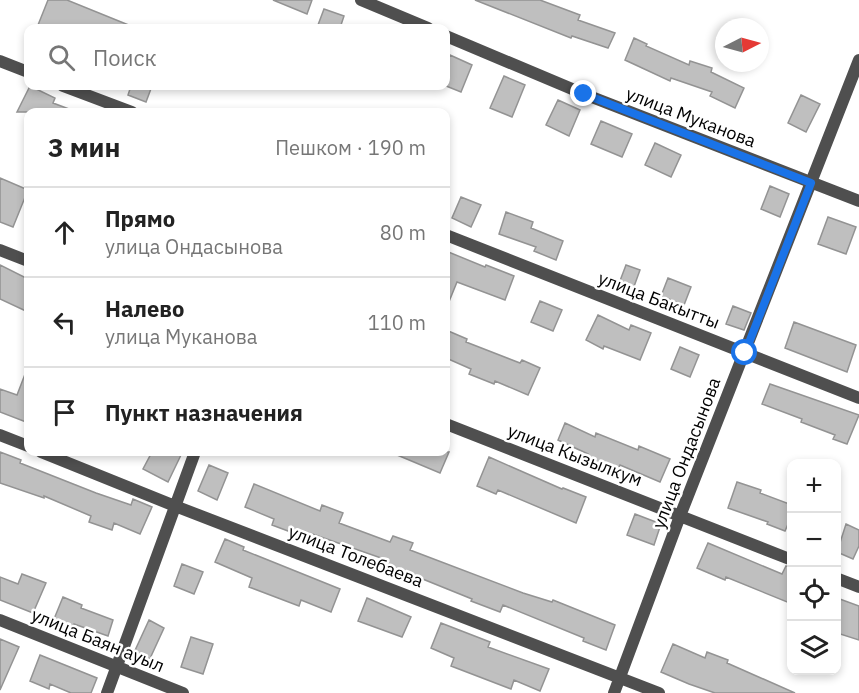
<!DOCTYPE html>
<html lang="ru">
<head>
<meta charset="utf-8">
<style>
  body { margin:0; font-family:"IBM Plex Sans",sans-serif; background:#f6f6f6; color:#222 }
  .controls { position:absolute; right:18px; bottom:18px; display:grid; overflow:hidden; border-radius:12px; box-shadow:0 3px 9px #0003 }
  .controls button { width:54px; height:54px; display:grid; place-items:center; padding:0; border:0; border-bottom:2px solid #e0e0e0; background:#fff; color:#222; font:30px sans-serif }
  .compass { position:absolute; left:715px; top:18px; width:54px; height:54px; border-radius:50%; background:#fff; box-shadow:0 3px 9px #0003; rotate:84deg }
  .stop { position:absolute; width:18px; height:18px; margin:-14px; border:4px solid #1a73e8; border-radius:50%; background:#fff }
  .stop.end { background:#1a73e8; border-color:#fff; box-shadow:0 2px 6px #0008 }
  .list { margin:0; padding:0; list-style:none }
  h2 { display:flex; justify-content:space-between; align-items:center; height:78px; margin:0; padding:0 24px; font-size:26px }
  h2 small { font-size:20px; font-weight:400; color:#767676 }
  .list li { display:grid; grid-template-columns:39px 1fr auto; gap:18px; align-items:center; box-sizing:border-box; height:90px; padding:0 24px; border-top:2px solid #e0e0e0 }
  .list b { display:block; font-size:22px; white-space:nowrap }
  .list p { margin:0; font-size:20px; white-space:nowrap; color:#767676 }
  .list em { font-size:20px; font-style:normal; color:#767676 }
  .icon { flex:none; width:33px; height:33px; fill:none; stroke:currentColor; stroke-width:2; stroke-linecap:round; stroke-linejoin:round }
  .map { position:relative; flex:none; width:859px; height:693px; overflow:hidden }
  .search { position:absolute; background:#fff; box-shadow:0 3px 9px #0003; left:24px; top:24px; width:426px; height:66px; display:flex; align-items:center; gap:15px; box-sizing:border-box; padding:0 21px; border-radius:12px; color:#767676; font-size:22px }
  .panel { position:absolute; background:#fff; box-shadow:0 3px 9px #0003; left:24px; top:108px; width:426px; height:348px; border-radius:12px }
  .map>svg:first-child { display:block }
  .building { fill:#bfbfbf; stroke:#939393; stroke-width:1.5 }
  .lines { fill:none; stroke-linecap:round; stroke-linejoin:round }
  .minor { stroke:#4f4f4f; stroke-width:12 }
  .route { stroke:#1a73e8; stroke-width:8 }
  .labels { text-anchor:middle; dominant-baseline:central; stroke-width:5; stroke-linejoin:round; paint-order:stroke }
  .street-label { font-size:18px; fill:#000; stroke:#fff }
</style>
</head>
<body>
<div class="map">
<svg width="859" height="693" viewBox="0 0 859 693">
  <rect width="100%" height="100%" fill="#fff"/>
  <!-- building -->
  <path class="building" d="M 48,0 L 67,0 L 136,28 L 45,28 L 38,25 Z
    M 273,0 L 312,0 L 307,14 Z
    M 475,0 L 540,0 L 580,15 L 578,20 L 615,33 L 608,48 L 572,36 L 571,38 Z
    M 324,9 L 344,16 L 340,28 L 329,28 L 318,25 Z
    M 634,38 L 647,44 L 646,46 L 689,65 L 690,61 L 712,68 L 711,72 L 744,88 L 735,108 L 710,96 L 712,92 L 671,78 L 670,81 L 625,60 Z
    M 450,55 L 472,65 L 461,92 L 446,86 L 446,65 Z
    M 504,76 L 525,85 L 512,117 L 490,108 Z
    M 30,86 L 55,98 L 53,103 L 77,112 L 17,112 Z
    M 131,86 L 152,86 L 146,102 L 128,95 Z
    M 801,95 L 820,104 L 806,132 L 788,123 Z
    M 558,100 L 580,110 L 569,136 L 546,125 Z
    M 601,121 L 632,134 L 622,157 L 591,144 Z
    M 655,143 L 681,155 L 671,177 L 645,165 Z
    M 0,178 L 28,190 L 13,227 L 0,222 Z
    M 770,186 L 789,194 L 780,217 L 761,209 Z
    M 461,197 L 481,205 L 471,227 L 452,218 Z
    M 506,212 L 533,222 L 531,228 L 563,241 L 556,260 L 534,251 L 536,247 L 499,234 Z
    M 828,217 L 856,227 L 846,254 L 818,244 Z
    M 446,251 L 485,267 L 486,265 L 514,276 L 505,300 L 457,282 L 446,309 Z
    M 0,265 L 28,279 L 28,312 L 0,299 Z
    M 626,265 L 640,270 L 632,292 L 618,286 Z
    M 668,278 L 691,287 L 684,305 L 661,296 Z
    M 540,301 L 562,310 L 553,331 L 531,322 Z
    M 733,306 L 751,313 L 744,330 L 726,324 Z
    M 598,315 L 629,330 L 631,325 L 651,333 L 640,360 L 604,346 L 603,349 L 586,340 Z
    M 794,322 L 856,345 L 847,372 L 785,348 Z
    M 446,330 L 467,339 L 466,342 L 520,363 L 522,360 L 540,368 L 528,395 L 495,381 L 494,384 L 469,374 L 471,369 L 446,358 Z
    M 680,347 L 699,355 L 690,377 L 671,369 Z
    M 27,369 L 28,370 L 28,414 L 26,422 L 0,412 L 0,389 L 17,395 Z
    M 770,384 L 859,415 L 847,444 L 833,439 L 835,435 L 801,422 L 802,419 L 762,404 Z
    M 565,423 L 595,437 L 596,433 L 638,450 L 639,446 L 670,459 L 660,482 L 620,465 L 617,471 L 586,459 L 588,454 L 558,440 Z
    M 0,452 L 21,460 L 20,463 L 96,493 L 131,505 L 133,499 L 152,507 L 140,534 L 114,523 L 112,530 L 89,522 L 91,516 L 44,496 L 44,498 L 0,483 Z
    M 152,452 L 173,452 L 181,455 L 168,482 L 143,469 Z
    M 390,452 L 449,452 L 440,473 Z
    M 489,457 L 562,489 L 563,488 L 586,497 L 576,523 L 498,490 L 496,494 L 477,486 Z
    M 209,465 L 228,473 L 217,500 L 198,491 Z
    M 737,482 L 761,490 L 760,493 L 792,505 L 792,515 L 785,531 L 767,524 L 768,522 L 728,508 Z
    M 254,484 L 320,511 L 322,505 L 343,513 L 339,523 L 390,542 L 393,536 L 413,543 L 410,550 L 523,593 L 552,602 L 553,600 L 615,625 L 606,650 L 583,641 L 584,638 L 503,605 L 500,612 L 471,601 L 472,599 L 383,563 L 384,559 L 298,529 L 296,534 L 272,525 L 274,519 L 245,507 Z
    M 635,514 L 661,524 L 654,545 L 627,535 Z
    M 846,524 L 859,530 L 859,546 L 853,559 L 837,552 Z
    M 225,539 L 244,547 L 243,550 L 340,589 L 331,612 L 301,600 L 299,606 L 249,587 L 252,578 L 215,562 Z
    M 708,543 L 782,574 L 786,566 L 792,568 L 792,604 L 726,577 L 725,580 L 697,568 Z
    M 182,564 L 203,572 L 194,594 L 174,586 Z
    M 22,574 L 46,583 L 33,613 L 0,600 L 0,577 L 18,584 Z
    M 63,597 L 82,605 L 81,608 L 113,620 L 108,636 L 74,624 L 73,627 L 54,619 Z
    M 367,598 L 411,617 L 402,637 L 358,621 Z
    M 837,598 L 859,606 L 859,640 L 837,633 Z
    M 149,620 L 164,628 L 147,665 L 132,657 Z
    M 441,623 L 490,642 L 488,647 L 549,669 L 540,691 L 514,680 L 511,689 L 451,666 L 454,658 L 431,648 Z
    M 191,637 L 213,644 L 203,674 L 181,667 Z
    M 0,639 L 19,647 L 0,690 Z
    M 673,644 L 705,658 L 707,652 L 728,660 L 727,663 L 795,693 L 715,693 L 689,684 L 661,672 Z
    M 40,655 L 97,678 L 91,693 L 71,693 L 50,684 L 49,689 L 30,681 Z"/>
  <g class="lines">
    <!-- minor -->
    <path class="minor" d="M 361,0 L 428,28
      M 446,36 L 584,94 L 859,201
      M 0,61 L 28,72
      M 63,86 L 132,112
      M 446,235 L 859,398
      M 0,250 L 28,261
      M 446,424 L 792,560
      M 0,435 L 28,446
      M 41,452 L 175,506 L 659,693
      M 836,578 L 859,587
      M 0,620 L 183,693
      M 107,693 L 195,452
      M 614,693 L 680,516 L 859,60"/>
  </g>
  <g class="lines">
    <!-- route -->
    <path class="route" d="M 584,94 L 811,183 L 745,353"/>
  </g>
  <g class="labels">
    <!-- street labels -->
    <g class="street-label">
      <text transform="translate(691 117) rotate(21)">улица Муканова</text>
      <text transform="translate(659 300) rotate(21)">улица Бакытты</text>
      <text transform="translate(686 453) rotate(-69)">улица Ондасынова</text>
      <text transform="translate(575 455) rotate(21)">улица Кызылкум</text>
      <text transform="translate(356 556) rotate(21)">улица Толебаева</text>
      <text transform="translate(98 640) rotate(22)">улица Баян ауыл</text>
    </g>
  </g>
</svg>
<div class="controls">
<button>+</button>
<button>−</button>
<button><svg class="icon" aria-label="locate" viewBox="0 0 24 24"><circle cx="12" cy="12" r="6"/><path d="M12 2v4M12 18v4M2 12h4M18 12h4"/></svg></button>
<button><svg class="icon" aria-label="layers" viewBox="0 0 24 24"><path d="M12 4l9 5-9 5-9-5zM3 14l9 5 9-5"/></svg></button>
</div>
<svg class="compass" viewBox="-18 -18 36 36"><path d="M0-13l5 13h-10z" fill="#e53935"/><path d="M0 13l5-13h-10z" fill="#767676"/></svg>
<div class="stop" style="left:745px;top:353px"></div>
<div class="stop end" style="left:584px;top:94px"></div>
<div class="search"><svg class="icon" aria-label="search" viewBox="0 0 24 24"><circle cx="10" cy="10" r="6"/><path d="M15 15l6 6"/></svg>Поиск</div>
<section class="panel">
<h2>3 мин<small>Пешком · 190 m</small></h2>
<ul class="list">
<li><svg class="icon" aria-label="ahead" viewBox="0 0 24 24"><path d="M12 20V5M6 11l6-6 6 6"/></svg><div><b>Прямо</b><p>улица Ондасынова</p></div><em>80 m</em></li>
<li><svg class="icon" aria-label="left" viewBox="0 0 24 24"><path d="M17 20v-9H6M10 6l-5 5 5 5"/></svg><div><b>Налево</b><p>улица Муканова</p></div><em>110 m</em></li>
<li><svg class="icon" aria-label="arrive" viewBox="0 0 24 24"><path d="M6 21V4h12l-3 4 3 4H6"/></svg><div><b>Пункт назначения</b></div></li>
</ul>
</section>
</div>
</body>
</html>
